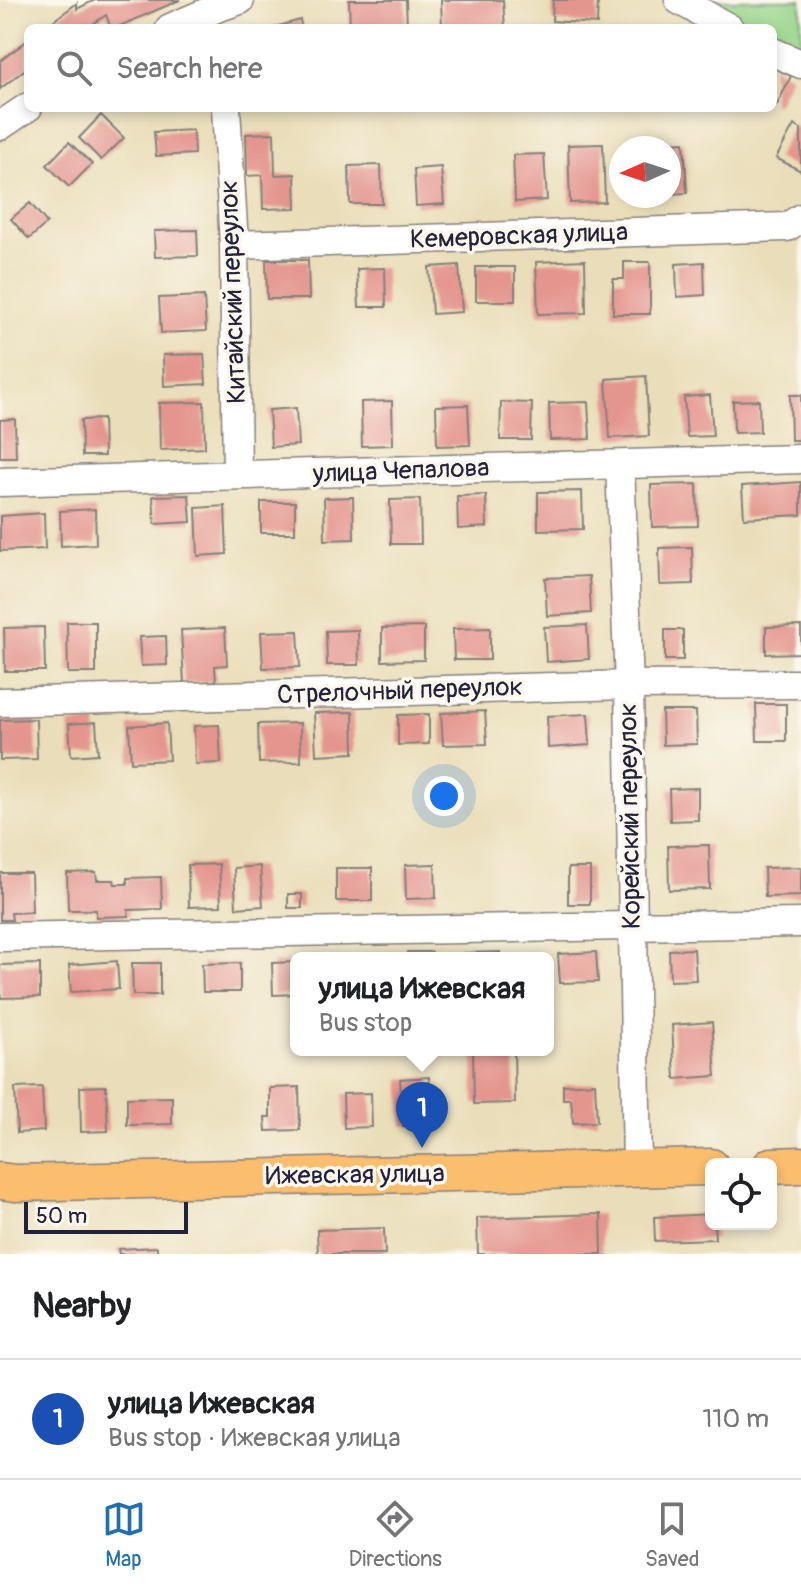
<!DOCTYPE html>
<html lang="en">
<head>
<meta charset="utf-8">
<style>
  body { margin:0; font-family:Pangolin,sans-serif; background:#f6f6f6; color:#202124 }
  .controls { position:absolute; right:24px; bottom:24px; display:grid; overflow:hidden; border-radius:12px; box-shadow:0 4px 12px #0003 }
  .controls button { width:72px; height:72px; display:grid; place-items:center; padding:0; border:0; border-bottom:2px solid #e0e0e0; background:#fff; color:#202124; font:40px sans-serif }
  .compass { position:absolute; left:609px; top:136px; width:72px; height:72px; border-radius:50%; background:#fff; box-shadow:0 4px 12px #0003; rotate:267deg }
  .scale { position:absolute; left:24px; bottom:20px; width:164px; box-sizing:border-box; padding-left:8px; border:4px solid #22223b; border-top:0; font-size:22px; line-height:28px; white-space:nowrap; color:#22223b; -webkit-text-stroke:6px #fbf7ec; paint-order:stroke }
  .you { position:absolute; left:444px; top:796px; width:28px; height:28px; margin:-20px; border:6px solid #fff; border-radius:50%; background:#1a73e8; box-shadow:0 0 0 12px #1a73e833 }
  .badge { display:grid; place-items:center; width:52px; height:52px; border-radius:50%; background:#1f6fb2; color:#fff; font-size:26px; font-weight:700 }
  .pin { position:absolute; translate:-50% -66px; filter:drop-shadow(0 2px 4px #0008) }
  .pin::after { content:''; position:absolute; top:42px; width:28px; height:24px; background:inherit; clip-path:polygon(0 0,100% 0,50% 100%) }
  .popup { position:absolute; left:290px; top:952px; width:264px; height:104px; box-sizing:border-box; display:grid; place-content:center; border-radius:12px; background:#fff; filter:drop-shadow(0 2px 6px #0005); font-size:26px; white-space:nowrap; color:#757577 }
  .popup b { font-size:30px; color:#202124 }
  .popup::after { content:''; position:absolute; left:50%; top:100%; margin-left:-16px; border:16px solid transparent; border-top-color:#fff }
  .list { margin:0; padding:0; list-style:none }
  h2 { display:flex; justify-content:space-between; align-items:center; height:104px; margin:0; padding:0 32px; font-size:34px }
  h2 small { font-size:26px; font-weight:400; color:#757577 }
  .list li { display:grid; grid-template-columns:52px 1fr auto; gap:24px; align-items:center; box-sizing:border-box; height:120px; padding:0 32px; border-top:2px solid #e0e0e0 }
  .list b { display:block; font-size:30px; white-space:nowrap }
  .list p { margin:0; font-size:26px; white-space:nowrap; color:#757577 }
  .list em { font-size:26px; font-style:normal; color:#757577 }
  .icon { flex:none; width:44px; height:44px; fill:none; stroke:currentColor; stroke-width:2; stroke-linecap:round; stroke-linejoin:round }
  .map { position:relative; flex:none; width:801px; height:1254px; overflow:hidden }
  .search { position:absolute; background:#fff; box-shadow:0 4px 12px #0003; left:24px; right:24px; top:24px; height:88px; display:flex; align-items:center; gap:20px; box-sizing:border-box; padding:0 28px; border-radius:12px; color:#757577; font-size:30px }
  .sheet { height:224px; background:#fff }
  nav { display:flex; justify-content:space-around; align-items:center; box-sizing:border-box; height:112px; border-top:2px solid #e0e0e0; background:#fff; font-size:22px; color:#757577 }
  nav a { display:grid; justify-items:center; gap:4px }
  nav .on { color:#1f6fb2 }
  .map>svg:first-child { display:block }
  .green { fill:#97d58a; stroke:#5c7c62; stroke-width:2 }
  .building { fill:#e4958e }
  .lines { fill:none; stroke-linecap:round; stroke-linejoin:round }
  .minor-casing { stroke:#86807a; stroke-width:31 }
  .major-casing { stroke:#86807a; stroke-width:39 }
  .minor { stroke:#fff; stroke-width:28 }
  .major { stroke:#fbbd6e; stroke-width:36 }
  .labels { text-anchor:middle; dominant-baseline:central; stroke-width:7; stroke-linejoin:round; paint-order:stroke }
  .street-label { font-size:26px; fill:#22223b; stroke:#fbf7ec }
</style>
</head>
<body>
<div class="map">
<svg width="801" height="1254" viewBox="0 0 801 1254">
  <rect width="100%" height="100%" fill="#fbf7ec"/>
  <filter id="ink" filterUnits="userSpaceOnUse"><feTurbulence type="fractalNoise" baseFrequency=".0125" numOctaves="2"/><feDisplacementMap in="SourceGraphic" scale="16" xChannelSelector="R" yChannelSelector="G"/><feConvolveMatrix kernelMatrix="1 2 1 2 8 2 1 2 1" color-interpolation-filters="sRGB"/></filter>
  <filter id="wash" filterUnits="userSpaceOnUse"><feTurbulence type="fractalNoise" baseFrequency=".006" numOctaves="4" result="noise"/><feDisplacementMap in="SourceGraphic" scale="32" xChannelSelector="R" yChannelSelector="G"/><feGaussianBlur stdDeviation="1.8" result="paint"/><feColorMatrix in="noise" values="0 0 0 0 0 0 0 0 0 0 0 0 0 0 0 0 0 1.4 0 .05"/><feComposite in="paint" operator="in"/></filter>
  <g filter="url(#wash)">
    <rect width="100%" height="100%" fill="#eadeba"/>
    <!-- green -->
    <path class="green" d="M 698,0 L 801,0 L 801,51 L 773,39 L 773,28 L 751,28 Z"/>
    <g id="blocks">
      <!-- building -->
      <path class="building" d="M 95,0 L 180,0 L 115,28 L 111,28 L 106,15 L 87,28 L 44,28 L 77,3 L 77,9 Z
        M 349,0 L 406,0 L 407,28 L 350,28 Z
        M 441,0 L 503,0 L 505,28 L 442,28 Z
        M 553,0 L 598,0 L 597,24 L 552,21 Z
        M 300,20 L 302,28 L 275,28 L 275,27 Z
        M 28,40 L 28,67 L 0,89 L 0,61 Z
        M 773,67 L 791,76 L 777,105 L 773,103 Z
        M 101,115 L 124,138 L 101,160 L 79,138 Z
        M 794,125 L 801,129 L 801,171 L 776,158 Z
        M 193,130 L 194,154 L 156,156 L 154,132 Z
        M 274,133 L 275,175 L 295,174 L 296,208 L 263,209 L 262,175 L 247,176 L 246,134 Z
        M 69,142 L 92,164 L 69,187 L 47,165 Z
        M 684,142 L 687,193 L 669,194 L 669,148 L 652,148 L 651,144 Z
        M 603,144 L 605,202 L 570,203 L 568,145 Z
        M 544,154 L 547,200 L 515,202 L 513,155 Z
        M 381,165 L 382,204 L 350,204 L 349,166 Z
        M 441,167 L 444,204 L 416,206 L 414,169 Z
        M 30,203 L 47,223 L 29,239 L 11,219 Z
        M 197,230 L 198,256 L 155,257 L 154,231 Z
        M 266,260 L 308,260 L 309,299 L 267,299 Z
        M 585,260 L 586,313 L 538,314 L 536,262 Z
        M 624,262 L 650,262 L 650,314 L 613,314 L 613,279 L 624,279 Z
        M 704,262 L 705,295 L 677,297 L 676,264 Z
        M 459,265 L 462,312 L 432,314 L 429,267 Z
        M 476,267 L 515,267 L 515,301 L 476,301 Z
        M 385,268 L 386,307 L 359,307 L 357,269 Z
        M 204,296 L 206,331 L 161,333 L 159,298 Z
        M 204,354 L 206,384 L 164,386 L 163,355 Z
        M 646,376 L 649,436 L 610,438 L 606,379 Z
        M 710,395 L 713,436 L 687,437 L 684,397 Z
        M 790,395 L 801,395 L 801,440 L 791,440 Z
        M 759,400 L 760,432 L 734,433 L 733,401 Z
        M 392,401 L 393,445 L 362,446 L 361,402 Z
        M 204,402 L 205,448 L 160,450 L 159,403 Z
        M 501,402 L 532,403 L 531,440 L 500,440 Z
        M 588,402 L 590,439 L 550,440 L 549,403 Z
        M 468,405 L 470,445 L 437,446 L 436,406 Z
        M 296,408 L 298,445 L 271,447 L 269,410 Z
        M 15,419 L 16,457 L 0,457 L 0,420 Z
        M 103,419 L 104,456 L 82,456 L 81,420 Z
        M 801,482 L 801,515 L 744,518 L 742,486 Z
        M 697,484 L 698,526 L 652,527 L 651,485 Z
        M 582,491 L 583,529 L 538,530 L 538,492 Z
        M 189,495 L 191,522 L 155,524 L 153,496 Z
        M 486,495 L 487,527 L 458,529 L 457,496 Z
        M 353,497 L 354,539 L 325,540 L 324,498 Z
        M 420,499 L 421,544 L 391,544 L 390,500 Z
        M 261,502 L 295,502 L 295,533 L 261,533 Z
        M 225,506 L 227,554 L 198,556 L 196,508 Z
        M 95,509 L 96,544 L 61,546 L 60,511 Z
        M 44,513 L 45,549 L 0,551 L 0,516 Z
        M 692,547 L 693,584 L 660,585 L 659,548 Z
        M 589,576 L 591,613 L 547,616 L 545,578 Z
        M 67,622 L 96,622 L 96,673 L 68,673 Z
        M 587,625 L 589,659 L 546,662 L 544,627 Z
        M 801,626 L 801,653 L 766,654 L 766,627 Z
        M 44,627 L 45,671 L 5,671 L 4,628 Z
        M 424,627 L 424,660 L 382,661 L 382,628 Z
        M 225,628 L 227,665 L 215,666 L 216,681 L 184,683 L 181,630 Z
        M 490,628 L 490,660 L 454,660 L 453,629 Z
        M 358,630 L 359,665 L 327,665 L 326,631 Z
        M 665,630 L 683,630 L 683,660 L 665,660 Z
        M 298,631 L 300,667 L 263,668 L 261,632 Z
        M 166,636 L 167,665 L 141,666 L 139,637 Z
        M 756,704 L 786,704 L 786,741 L 757,741 Z
        M 485,711 L 487,744 L 443,745 L 441,713 Z
        M 662,711 L 696,711 L 697,744 L 663,745 Z
        M 353,712 L 354,753 L 316,755 L 314,713 Z
        M 429,714 L 429,744 L 398,745 L 398,715 Z
        M 588,714 L 590,745 L 548,748 L 547,716 Z
        M 36,719 L 37,759 L 0,760 L 0,720 Z
        M 96,722 L 98,754 L 71,756 L 69,724 Z
        M 167,723 L 169,760 L 131,762 L 129,726 Z
        M 300,723 L 301,762 L 259,763 L 258,724 Z
        M 219,725 L 221,763 L 195,764 L 194,726 Z
        M 698,788 L 698,820 L 670,821 L 669,789 Z
        M 709,845 L 710,889 L 669,890 L 668,846 Z
        M 219,864 L 221,906 L 189,907 L 188,865 Z
        M 435,864 L 436,898 L 406,899 L 405,865 Z
        M 260,866 L 263,906 L 236,908 L 234,868 Z
        M 801,867 L 801,896 L 765,897 L 764,868 Z
        M 336,868 L 372,868 L 372,901 L 336,901 Z
        M 568,868 L 590,868 L 590,904 L 568,904 Z
        M 96,872 L 97,880 L 114,880 L 115,884 L 127,884 L 127,878 L 161,877 L 162,909 L 128,910 L 129,916 L 96,917 L 96,910 L 68,910 L 67,873 Z
        M 0,873 L 31,873 L 32,912 L 11,913 L 12,920 L 0,920 Z
        M 288,894 L 302,894 L 302,908 L 288,908 Z
        M 694,949 L 696,980 L 670,981 L 669,950 Z
        M 407,952 L 432,952 L 432,958 L 407,958 Z
        M 500,952 L 500,958 L 463,958 L 463,953 Z
        M 596,952 L 598,982 L 560,983 L 558,954 Z
        M 117,961 L 119,989 L 71,992 L 69,965 Z
        M 296,962 L 296,994 L 273,995 L 272,963 Z
        M 132,963 L 160,963 L 160,995 L 133,995 Z
        M 240,963 L 240,992 L 203,992 L 202,964 Z
        M 40,964 L 40,997 L 1,998 L 0,965 Z
        M 712,1022 L 716,1076 L 675,1079 L 672,1025 Z
        M 473,1050 L 514,1050 L 515,1103 L 474,1104 Z
        M 429,1077 L 432,1124 L 403,1126 L 400,1079 Z
        M 595,1083 L 597,1122 L 573,1123 L 571,1099 L 563,1099 L 563,1085 Z
        M 106,1086 L 108,1131 L 81,1132 L 80,1087 Z
        M 42,1087 L 44,1131 L 17,1133 L 15,1088 Z
        M 299,1087 L 300,1130 L 266,1131 L 265,1117 L 270,1117 L 270,1088 Z
        M 371,1093 L 372,1127 L 344,1128 L 343,1094 Z
        M 172,1097 L 172,1124 L 127,1125 L 127,1098 Z
        M 601,1214 L 602,1254 L 478,1254 L 477,1218 Z
        M 711,1214 L 711,1224 L 714,1224 L 715,1239 L 655,1241 L 654,1217 Z
        M 384,1228 L 385,1254 L 318,1254 L 317,1230 Z
        M 157,1247 L 157,1254 L 119,1254 L 118,1249 Z"/>
    </g>
  </g>
  <g filter="url(#ink)">
    <use href="#blocks" fill-opacity="0" stroke="#86807a" stroke-width="2"/>
    <g class="lines">
      <!-- minor casing -->
      <g class="minor-casing">
        <path id="minor" d="M 679,0 L 729,28
          M 170,28 L 219,7 L 240,0
          M 773,52 L 801,64
          M 226,108 L 234,245 L 237,475
          M 0,126 L 28,107
          M 234,245 L 787,227 L 801,218
          M 620,465 L 629,685 L 637,1168
          M 0,482 L 801,459
          M 0,702 L 629,685 L 801,684
          M 0,937 L 801,923"/>
      </g>
      <!-- major casing -->
      <g class="major-casing">
        <path id="major" d="M 771,1166 L 801,1165
          M 0,1181 L 15,1183 L 711,1167"/>
      </g>
      <!-- minor -->
      <use href="#minor" class="minor"/>
      <!-- major -->
      <use href="#major" class="major"/>
    </g>
  </g>
  <g class="labels">
    <!-- street labels -->
    <g class="street-label">
      <text transform="translate(519 236) rotate(-2)">Кемеровская улица</text>
      <text transform="translate(233 292) rotate(-92)">Китайский переулок</text>
      <text transform="translate(401 471) rotate(-2)">улица Чепалова</text>
      <text transform="translate(400 691) rotate(-2)">Стрелочный переулок</text>
      <text transform="translate(630 816) rotate(-91)">Корейский переулок</text>
      <text transform="translate(355 1175) rotate(-1)">Ижевская улица</text>
    </g>
  </g>
</svg>
<div class="controls">
<button><svg class="icon" aria-label="locate" viewBox="0 0 24 24"><circle cx="12" cy="12" r="6"/><path d="M12 2v4M12 18v4M2 12h4M18 12h4"/></svg></button>
</div>
<svg class="compass" viewBox="-18 -18 36 36"><path d="M0-13l5 13h-10z" fill="#e53935"/><path d="M0 13l5-13h-10z" fill="#757577"/></svg>
<div class="scale">50 m</div>
<div class="you"></div>
<div class="pin badge" style="left:422px;top:1148px;background:#1a4fb4">1</div>
<div class="popup"><b>улица Ижевская</b>Bus stop</div>
<div class="search"><svg class="icon" aria-label="search" viewBox="0 0 24 24"><circle cx="10" cy="10" r="6"/><path d="M15 15l6 6"/></svg>Search here</div>
</div>
<section class="sheet">
<h2>Nearby<small></small></h2>
<ul class="list">
<li><span class="badge" style="background:#1a4fb4">1</span><div><b>улица Ижевская</b><p>Bus stop · Ижевская улица</p></div><em>110 m</em></li>
</ul>
</section>
<nav>
<a class="on"><svg class="icon" aria-label="map" viewBox="0 0 24 24"><path d="M3 6l6-2 6 2 6-2v14l-6 2-6-2-6 2zM9 4v14M15 6v14"/></svg>Map</a>
<a><svg class="icon" aria-label="directions" viewBox="0 0 24 24"><path d="M12 3l9 9-9 9-9-9zM9 14v-3h6M13 9l2 2-2 2"/></svg>Directions</a>
<a><svg class="icon" aria-label="saved" viewBox="0 0 24 24"><path d="M7 4h10v16l-5-4-5 4z"/></svg>Saved</a>
</nav>
</body>
</html>
